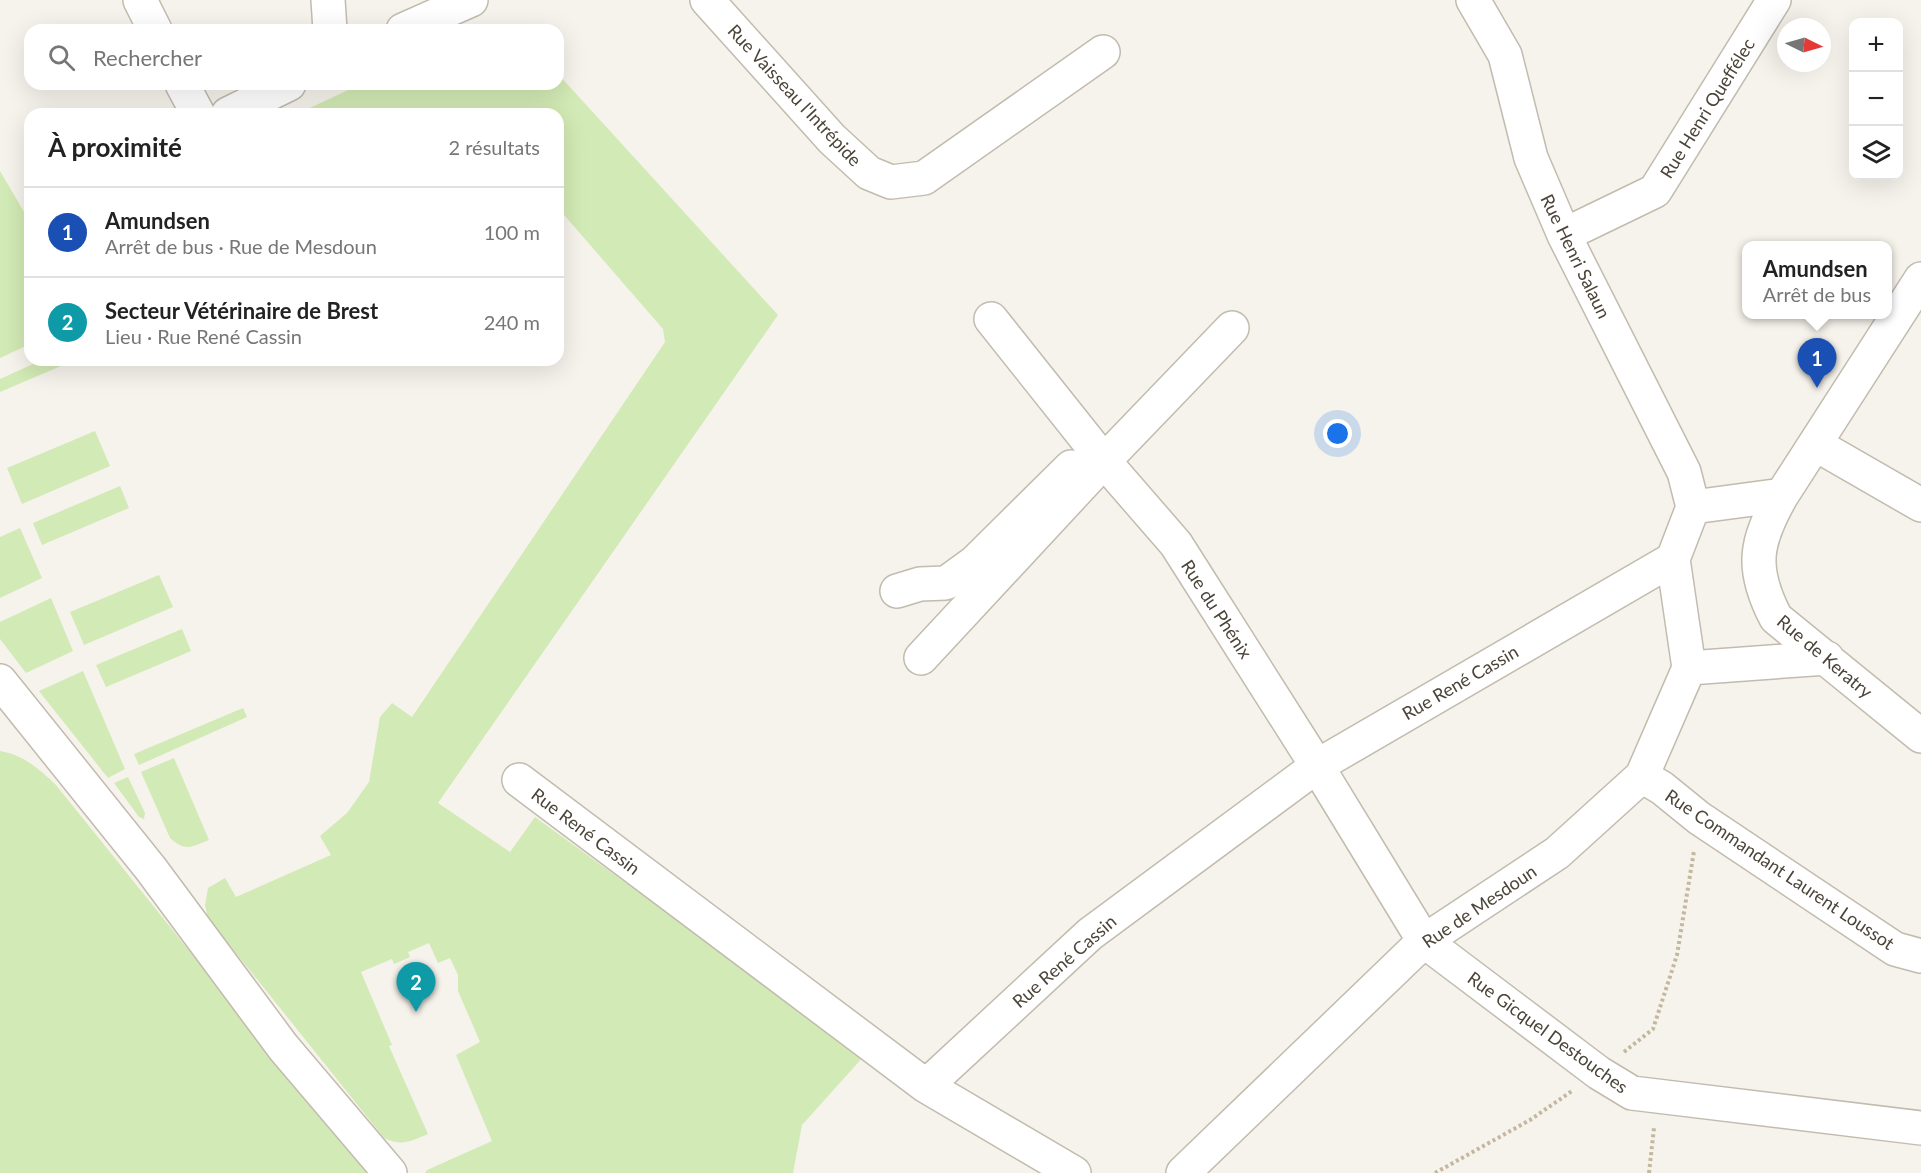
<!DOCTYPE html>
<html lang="fr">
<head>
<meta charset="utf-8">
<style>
  body { margin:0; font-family:Lato,sans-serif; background:#f2f2f2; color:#222 }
  .controls { position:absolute; right:18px; top:18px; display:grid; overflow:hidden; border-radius:12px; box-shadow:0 6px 24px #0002 }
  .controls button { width:54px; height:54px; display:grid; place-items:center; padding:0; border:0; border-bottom:2px solid #e0e0e0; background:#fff; color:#222; font:30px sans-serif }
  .compass { position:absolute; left:1777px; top:18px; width:54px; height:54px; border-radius:50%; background:#fff; box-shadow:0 6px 24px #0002; rotate:95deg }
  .you { position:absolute; left:1338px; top:434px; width:21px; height:21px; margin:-15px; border:4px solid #fff; border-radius:50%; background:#1a73e8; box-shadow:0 0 0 9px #1a73e833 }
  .badge { display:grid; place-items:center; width:39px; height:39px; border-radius:50%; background:#fc3f1d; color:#fff; font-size:20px; font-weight:700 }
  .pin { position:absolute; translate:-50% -50px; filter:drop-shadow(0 2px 3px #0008) }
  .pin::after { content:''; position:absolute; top:32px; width:21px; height:18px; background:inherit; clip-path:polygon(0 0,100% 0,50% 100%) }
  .popup { position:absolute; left:1742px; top:241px; width:150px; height:78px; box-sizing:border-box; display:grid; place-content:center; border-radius:12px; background:#fff; filter:drop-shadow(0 2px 4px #0005); font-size:20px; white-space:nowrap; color:#767676 }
  .popup b { font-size:22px; color:#222 }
  .popup::after { content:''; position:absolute; left:50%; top:100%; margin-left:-12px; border:12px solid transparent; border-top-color:#fff }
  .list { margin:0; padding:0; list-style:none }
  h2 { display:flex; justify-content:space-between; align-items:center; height:78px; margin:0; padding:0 24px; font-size:26px }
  h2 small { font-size:20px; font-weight:400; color:#767676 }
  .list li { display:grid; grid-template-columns:39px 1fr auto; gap:18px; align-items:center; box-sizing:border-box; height:90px; padding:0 24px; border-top:2px solid #e0e0e0 }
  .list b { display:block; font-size:22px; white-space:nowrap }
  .list p { margin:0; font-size:20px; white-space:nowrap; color:#767676 }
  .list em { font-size:20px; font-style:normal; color:#767676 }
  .icon { flex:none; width:33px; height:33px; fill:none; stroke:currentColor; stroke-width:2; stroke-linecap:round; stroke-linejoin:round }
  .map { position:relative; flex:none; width:1921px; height:1173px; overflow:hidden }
  .search { position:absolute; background:#fff; box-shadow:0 6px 24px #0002; left:24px; top:24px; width:540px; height:66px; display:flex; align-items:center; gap:15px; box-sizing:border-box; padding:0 21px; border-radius:18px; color:#767676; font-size:22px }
  .panel { position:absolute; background:#fff; box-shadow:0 6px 24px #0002; left:24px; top:108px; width:540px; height:258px; border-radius:18px }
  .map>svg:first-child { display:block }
  .green { fill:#d2eab5 }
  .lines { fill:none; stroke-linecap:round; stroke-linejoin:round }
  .minor-casing { stroke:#c2bbae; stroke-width:36 }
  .path { stroke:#c4b79f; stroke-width:4; stroke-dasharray:3 3; stroke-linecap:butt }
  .minor { stroke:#fff; stroke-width:33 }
  .labels { text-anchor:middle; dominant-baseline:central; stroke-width:6; stroke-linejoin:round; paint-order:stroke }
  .street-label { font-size:18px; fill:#4b4439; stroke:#fff }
</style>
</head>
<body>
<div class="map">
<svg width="1921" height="1173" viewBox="0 0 1921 1173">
  <rect width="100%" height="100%" fill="#f6f3ec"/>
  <!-- green -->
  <path class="green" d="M 558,74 L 778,315 L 438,803 L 510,852 L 535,817 L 864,1056 L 802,1125 L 793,1173 L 425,1173 L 427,1170 L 492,1141 L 456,1055 L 480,1042 L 458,991 L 458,975 L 450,958 L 438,963 L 429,943 L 408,952 L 410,957 L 394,964 L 392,959 L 361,972 L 392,1045 L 389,1046 L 428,1134 C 410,1141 403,1147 384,1138 L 208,918 L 205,905 L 208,888 L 225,878 L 236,897 L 331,855 L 320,836 L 347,813 L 369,782 L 380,717 L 392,703 L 412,717 L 665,342 L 663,329 L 558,208 L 558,114 L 297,114 L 361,84 L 558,84 Z
    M 0,171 L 30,222 L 30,344 L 0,358 Z
    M 42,360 L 75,360 L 0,392 L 0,379 Z
    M 95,431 L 110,466 L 22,504 L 7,468 Z
    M 120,486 L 129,508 L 42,545 L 33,523 Z
    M 20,528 L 42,578 L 0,598 L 0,537 Z
    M 159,575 L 173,607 L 84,645 L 70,612 Z
    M 51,598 L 73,651 L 26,673 L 0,639 L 0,622 Z
    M 182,629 L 191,651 L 106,687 L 96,665 Z
    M 83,671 L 125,769 L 108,778 L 39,691 Z
    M 243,708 L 247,717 L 139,765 L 134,754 Z
    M 0,751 C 24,755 39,769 56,785 L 368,1173 L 0,1173 Z
    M 174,758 L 209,840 C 191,847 186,852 170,838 L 141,772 Z
    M 128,777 L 145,813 L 144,819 L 139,817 L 114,783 Z"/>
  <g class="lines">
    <!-- minor casing -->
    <g class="minor-casing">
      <path id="minor" d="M 140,0 L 155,30
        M 328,0 L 330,30
        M 707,0 L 832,139 L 869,173 L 891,182 L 924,178 L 1103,52
        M 1473,0 L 1505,55 L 1531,158 L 1564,235 L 1684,472 L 1693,507
        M 403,30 L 471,0
        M 182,84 L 198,114
        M 228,114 L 289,84
        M 1564,235 L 1655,191 L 1774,0
        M 1921,279 L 1782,495 C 1755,542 1750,568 1776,618 L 1921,736
        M 991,319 L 1104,461 L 1176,544 L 1317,766 L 1424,941 L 1599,1073 L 1632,1093 L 1921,1128
        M 1815,444 L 1921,505
        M 1693,507 L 1782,495
        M 897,591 L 920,584 L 946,583 L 975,562 L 1071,467
        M 921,658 L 1104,461 L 1232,328
        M 1689,668 L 1827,658
        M 0,681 L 151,869 L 283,1047 L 390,1173
        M 1642,776 L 1662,788 L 1699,818 L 1895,949 L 1921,956
        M 519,780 L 926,1086 L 1074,1173
        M 926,1086 L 1090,934 L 1317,766 L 1673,559
        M 1183,1173 L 1424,941 L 1557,853 L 1642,776 L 1689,668 L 1673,559 L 1693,507"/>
    </g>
    <!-- path -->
    <path class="path" d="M 1624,1052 L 1653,1029 L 1677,955 L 1694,851
      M 1435,1173 L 1530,1120 L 1572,1091
      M 1649,1173 L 1654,1128"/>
    <!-- minor -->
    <use href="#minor" class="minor"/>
  </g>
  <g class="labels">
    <!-- street labels -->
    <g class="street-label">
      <text transform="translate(795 95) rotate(47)">Rue Vaisseau l'Intrépide</text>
      <text transform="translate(1707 108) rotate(-58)">Rue Henri Queffélec</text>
      <text transform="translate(1576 256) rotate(64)">Rue Henri Salaun</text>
      <text transform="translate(1217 609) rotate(57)">Rue du Phénix</text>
      <text transform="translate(1825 656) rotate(40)">Rue de Keratry</text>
      <text transform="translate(1460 682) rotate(-30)">Rue René Cassin</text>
      <text transform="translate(586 831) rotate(37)">Rue René Cassin</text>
      <text transform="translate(1780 869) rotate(34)">Rue Commandant Laurent Loussot</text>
      <text transform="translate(1479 906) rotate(-34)">Rue de Mesdoun</text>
      <text transform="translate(1064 961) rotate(-41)">Rue René Cassin</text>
      <text transform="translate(1548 1032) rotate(36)">Rue Gicquel Destouches</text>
    </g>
  </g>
</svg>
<div class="controls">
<button>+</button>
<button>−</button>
<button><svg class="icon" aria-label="layers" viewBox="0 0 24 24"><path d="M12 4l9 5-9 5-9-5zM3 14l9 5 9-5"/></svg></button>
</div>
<svg class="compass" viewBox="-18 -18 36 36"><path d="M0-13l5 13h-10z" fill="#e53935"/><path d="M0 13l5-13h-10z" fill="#767676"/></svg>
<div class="you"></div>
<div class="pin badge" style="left:1817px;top:388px;background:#1a4fb4">1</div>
<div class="popup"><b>Amundsen</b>Arrêt de bus</div>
<div class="pin badge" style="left:416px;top:1012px;background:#0f9aa8">2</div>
<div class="search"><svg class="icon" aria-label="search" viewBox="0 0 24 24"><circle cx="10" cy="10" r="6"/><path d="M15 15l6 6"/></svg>Rechercher</div>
<section class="panel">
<h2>À proximité<small>2 résultats</small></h2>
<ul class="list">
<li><span class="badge" style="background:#1a4fb4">1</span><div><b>Amundsen</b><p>Arrêt de bus · Rue de Mesdoun</p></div><em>100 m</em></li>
<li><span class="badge" style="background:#0f9aa8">2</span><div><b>Secteur Vétérinaire de Brest</b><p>Lieu · Rue René Cassin</p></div><em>240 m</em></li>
</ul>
</section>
</div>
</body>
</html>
